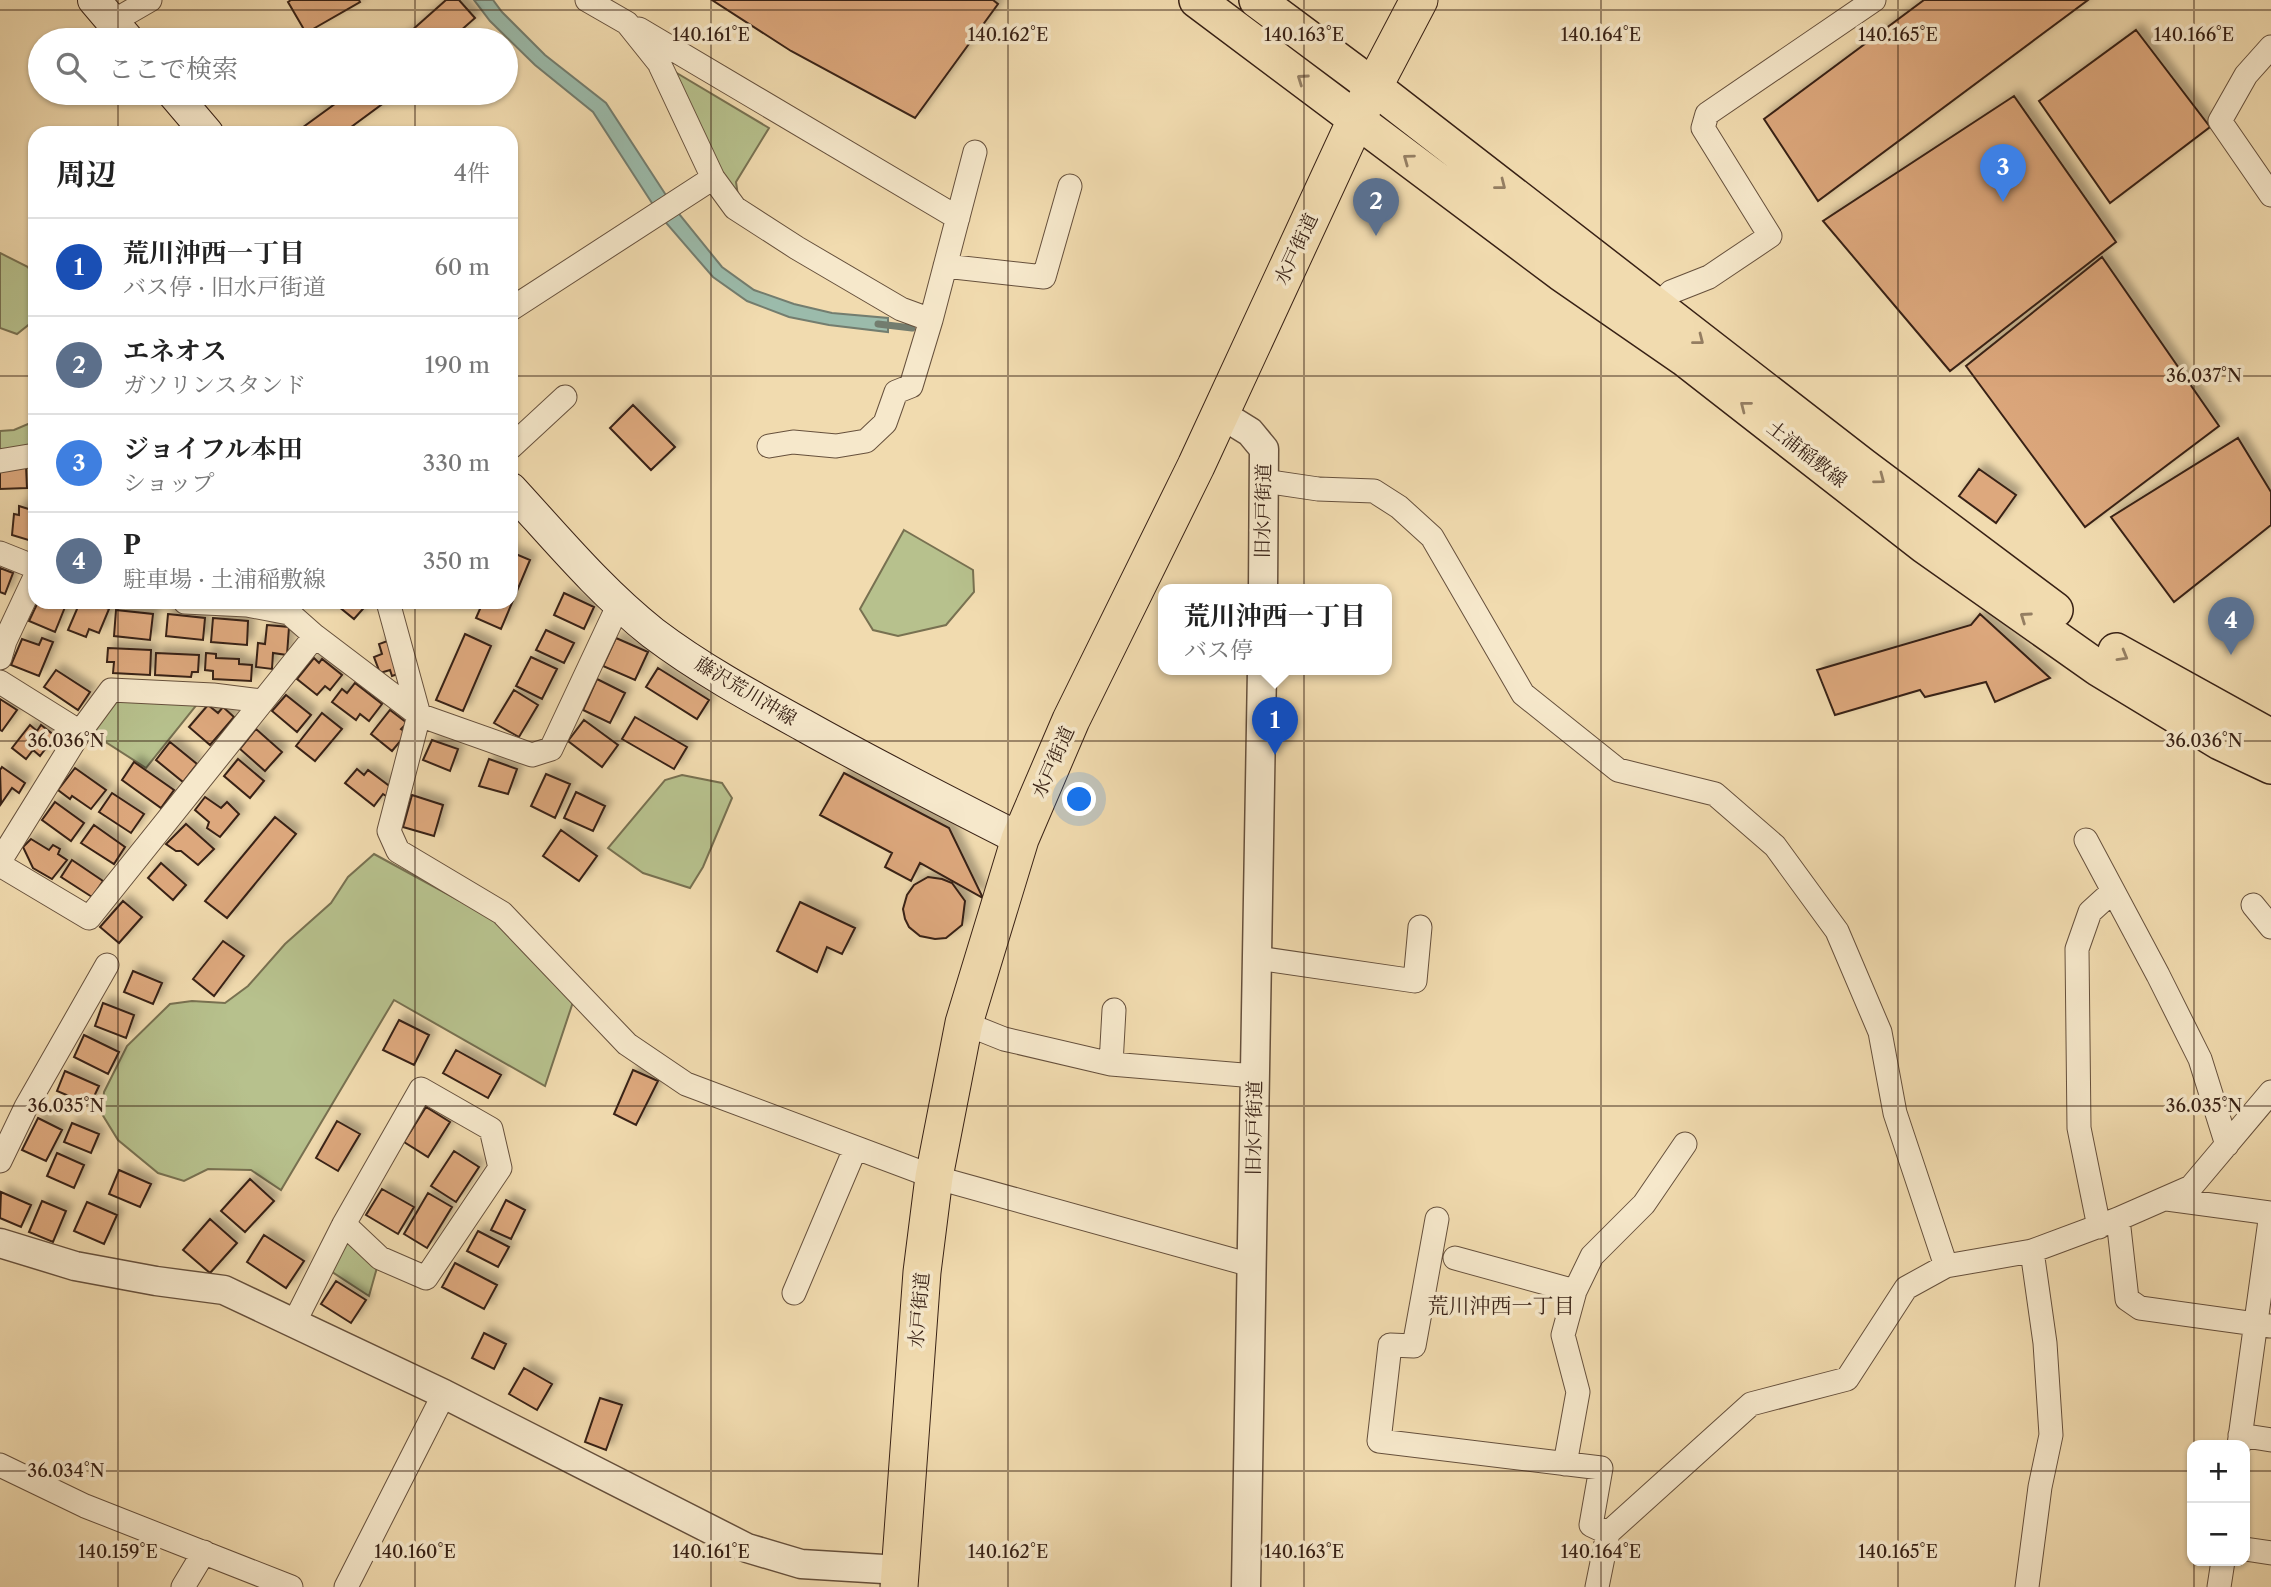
<!DOCTYPE html>
<html lang="ja">
<head>
<meta charset="utf-8">
<style>
  body { margin:0; font-family:"Libre Caslon Text","Noto Serif JP",serif; background:#f2f2f2; color:#222 }
  .controls { position:absolute; right:21px; bottom:21px; display:grid; overflow:hidden; border-radius:14px; box-shadow:0 2px 5px #0004 }
  .controls button { width:63px; height:63px; display:grid; place-items:center; padding:0; border:0; border-bottom:2px solid #e0e0e0; background:#fff; color:#222; font:35px sans-serif }
  .you { position:absolute; left:1080px; top:800px; width:24px; height:24px; margin:-18px; border:5px solid #fff; border-radius:50%; background:#1a73e8; box-shadow:0 0 0 10px #1a73e833 }
  .badge { display:grid; place-items:center; width:46px; height:46px; border-radius:50%; background:#8f2418; color:#fff; font-size:23px; font-weight:700 }
  .pin { position:absolute; translate:-50% -58px; filter:drop-shadow(0 2px 4px #0008) }
  .pin::after { content:''; position:absolute; top:37px; width:24px; height:21px; background:inherit; clip-path:polygon(0 0,100% 0,50% 100%) }
  .popup { position:absolute; left:1158px; top:584px; width:234px; height:91px; box-sizing:border-box; display:grid; place-content:center; border-radius:14px; background:#fff; filter:drop-shadow(0 2px 5px #0005); font-size:23px; white-space:nowrap; color:#767676 }
  .popup b { font-size:26px; color:#222 }
  .popup::after { content:''; position:absolute; left:50%; top:100%; margin-left:-14px; border:14px solid transparent; border-top-color:#fff }
  .list { margin:0; padding:0; list-style:none }
  h2 { display:flex; justify-content:space-between; align-items:center; height:91px; margin:0; padding:0 28px; font-size:30px }
  h2 small { font-size:23px; font-weight:400; color:#767676 }
  .list li { display:grid; grid-template-columns:46px 1fr auto; gap:21px; align-items:center; box-sizing:border-box; height:98px; padding:0 28px; border-top:2px solid #e0e0e0 }
  .list b { display:block; font-size:26px; white-space:nowrap }
  .list p { margin:0; font-size:23px; white-space:nowrap; color:#767676 }
  .list em { font-size:23px; font-style:normal; color:#767676 }
  .icon { flex:none; width:38px; height:38px; fill:none; stroke:currentColor; stroke-width:2; stroke-linecap:round; stroke-linejoin:round }
  .map { position:relative; flex:none; width:2271px; height:1587px; overflow:hidden }
  .search { position:absolute; background:#fff; box-shadow:0 2px 5px #0004; left:28px; top:28px; width:490px; height:77px; display:flex; align-items:center; gap:18px; box-sizing:border-box; padding:0 24px; border-radius:38px; color:#767676; font-size:26px }
  .panel { position:absolute; background:#fff; box-shadow:0 2px 5px #0004; left:28px; top:126px; width:490px; height:483px; border-radius:21px }
  .map>svg:first-child { display:block }
  .green { fill:#b7c18d; stroke:#787151; stroke-width:2 }
  .water { fill:#9bbbab; stroke:#737d6f; stroke-width:2 }
  .lines { fill:none; stroke-linecap:round; stroke-linejoin:round }
  .stream { stroke:#737d6f; stroke-width:7 }
  .building { fill:#dda87d; stroke:#382115; stroke-width:2; filter:url(#shadow) }
  .minor-casing { stroke:#66503c; stroke-width:25 }
  .tertiary-casing { stroke:#66503c; stroke-width:31 }
  .secondary-casing { stroke:#382115; stroke-width:34 }
  .primary-casing { stroke:#382115; stroke-width:38 }
  .trunk-casing { stroke:#382115; stroke-width:39 }
  .minor { stroke:#f6e8cb; stroke-width:23 }
  .tertiary { stroke:#f6e8cb; stroke-width:28 }
  .secondary { stroke:#f6e8cb; stroke-width:32 }
  .primary { stroke:#f1dbaf; stroke-width:35 }
  .trunk { stroke:#f1dbaf; stroke-width:37 }
  .oneway { stroke:#947e62 }
  .ticks { fill:none; stroke:#382115; stroke-width:2; stroke-opacity:0.45 }
  .labels { text-anchor:middle; dominant-baseline:central; stroke-width:7; stroke-linejoin:round; paint-order:stroke }
  .street-label { font-size:19px; fill:#382115; stroke:#f6e8cb }
  .neighbourhood-label { font-size:21px; fill:#382115; stroke:#f6e8cb }
  .ticks-label { font-size:18px; text-anchor:middle; fill:#382115; stroke:#f6e8cb; stroke-width:7; stroke-linejoin:round; paint-order:stroke }
</style>
</head>
<body>
<div class="map">
<svg width="2271" height="1587" viewBox="0 0 2271 1587">
  <defs>
    <filter id="shadow"><feDropShadow dx="6" dy="-6" stdDeviation="3.5" flood-color="#0004"/></filter>
  </defs>
  <rect width="100%" height="100%" fill="#f1dbaf"/>
  <filter id="stains"><feTurbulence type="fractalNoise" baseFrequency=".00286" numOctaves="4"/><feColorMatrix values="0 0 0 0 .2 0 0 0 0 .09 0 0 0 0 .02 0 0 0 .5 -.17"/></filter>
  <radialGradient id="worn" r=".72"><stop offset=".6" stop-color="#630" stop-opacity="0"/><stop offset="1" stop-color="#630" stop-opacity=".3"/></radialGradient>
  <!-- green -->
  <path class="green" d="M 665,66 L 769,128 L 736,182 L 739,203 Z
    M 0,253 L 28,267 L 35,281 L 35,316 L 32,322 L 17,334 L 0,328 Z
    M 35,421 L 35,449 L 0,455 L 0,431 L 14,430 Z
    M 904,530 L 973,570 L 974,592 L 946,625 L 898,636 L 873,630 L 860,609 Z
    M 115,697 L 198,703 L 146,768 L 90,732 Z
    M 682,775 L 722,783 L 732,798 L 703,867 L 690,888 L 643,873 L 608,848 L 665,780 Z
    M 374,854 L 497,921 L 573,1002 L 545,1086 L 394,1000 L 281,1190 L 251,1170 L 208,1169 L 184,1181 L 158,1173 L 118,1140 L 102,1114 L 104,1092 L 127,1046 L 170,1004 L 192,1001 L 225,1003 L 248,986 L 285,944 L 331,903 L 348,877 Z
    M 344,1231 L 378,1264 L 369,1296 L 326,1268 Z"/>
  <!-- water -->
  <path class="water" d="M 474,0 L 493,0 L 502,12 L 545,55 L 606,103 L 675,209 L 722,267 L 754,290 L 794,304 L 832,313 L 888,318 L 888,332 L 829,325 L 789,317 L 747,301 L 713,277 L 661,217 L 593,112 L 535,65 L 490,21 Z"/>
  <g class="lines">
    <!-- stream -->
    <path class="stream" d="M 878,324 L 912,328"/>
  </g>
  <!-- building -->
  <path class="building" d="M 291,0 L 359,0 L 360,2 L 306,33 L 288,2 Z
    M 446,0 L 459,0 L 475,18 L 450,40 L 401,40 Z
    M 712,0 L 993,0 L 998,4 L 915,118 L 791,51 Z
    M 1924,0 L 2088,0 L 1818,201 L 1764,119 Z
    M 2136,30 L 2210,127 L 2110,203 L 2039,101 Z
    M 350,93 L 378,93 L 385,102 L 343,133 L 295,133 Z
    M 2014,96 L 2116,242 L 1950,371 L 1823,221 Z
    M 2102,257 L 2219,426 L 2085,527 L 1966,366 Z
    M 633,405 L 675,447 L 651,470 L 610,428 Z
    M 2238,438 L 2271,492 L 2271,525 L 2174,602 L 2111,517 Z
    M 26,466 L 27,488 L 0,489 L 0,468 Z
    M 1979,469 L 2016,495 L 1996,523 L 1959,496 Z
    M 19,506 L 35,511 L 35,542 L 12,535 L 14,514 L 19,515 Z
    M 511,552 L 530,560 L 501,629 L 476,618 L 483,602 L 511,602 Z
    M 0,568 L 13,573 L 5,594 L 0,592 Z
    M 564,593 L 594,607 L 584,629 L 554,615 Z
    M 38,602 L 67,602 L 55,632 L 29,621 Z
    M 80,602 L 92,602 L 109,609 L 99,633 L 89,629 L 86,637 L 68,630 Z
    M 333,602 L 369,602 L 354,619 Z
    M 116,610 L 153,614 L 150,640 L 114,636 Z
    M 168,614 L 205,618 L 203,640 L 166,636 Z
    M 1980,614 L 2050,678 L 1995,702 L 1986,682 L 1925,697 L 1920,690 L 1835,715 L 1817,670 L 1971,625 Z
    M 213,618 L 248,621 L 247,645 L 211,642 Z
    M 267,625 L 289,627 L 287,655 L 273,653 L 272,669 L 256,667 L 258,643 L 265,644 Z
    M 546,630 L 574,643 L 564,663 L 536,650 Z
    M 465,634 L 491,646 L 463,711 L 436,700 Z
    M 42,638 L 53,642 L 39,676 L 11,665 L 22,639 L 39,645 Z
    M 616,638 L 648,652 L 635,680 L 603,666 Z
    M 393,639 L 404,672 L 392,676 L 390,670 L 380,673 L 374,657 L 382,654 L 379,644 Z
    M 108,648 L 151,650 L 150,675 L 113,673 L 114,662 L 107,662 Z
    M 156,653 L 199,655 L 198,672 L 192,672 L 191,677 L 155,675 Z
    M 206,653 L 216,654 L 216,658 L 239,659 L 239,664 L 252,665 L 251,681 L 213,679 L 213,671 L 205,670 Z
    M 531,657 L 557,669 L 542,699 L 516,686 Z
    M 314,658 L 319,663 L 322,659 L 342,675 L 330,690 L 325,686 L 317,695 L 297,679 Z
    M 658,668 L 709,700 L 697,719 L 646,687 Z
    M 56,670 L 90,692 L 78,710 L 44,687 Z
    M 597,679 L 625,693 L 610,723 L 583,710 Z
    M 355,683 L 382,704 L 369,721 L 360,714 L 356,720 L 332,702 L 342,689 L 347,693 Z
    M 514,690 L 538,705 L 519,737 L 494,723 Z
    M 286,695 L 311,715 L 297,732 L 272,711 Z
    M 0,699 L 17,710 L 2,731 L 0,730 Z
    M 208,705 L 218,713 L 223,707 L 234,717 L 210,745 L 189,727 Z
    M 390,710 L 407,723 L 401,729 L 407,733 L 392,751 L 371,734 Z
    M 322,713 L 342,729 L 315,761 L 296,746 Z
    M 635,717 L 687,747 L 674,769 L 622,739 Z
    M 584,720 L 618,745 L 602,767 L 568,741 Z
    M 30,725 L 37,731 L 41,725 L 55,736 L 40,756 L 33,750 L 26,759 L 12,748 Z
    M 256,729 L 282,752 L 265,771 L 240,749 Z
    M 432,740 L 458,749 L 450,771 L 423,760 Z
    M 170,742 L 197,764 L 183,782 L 156,760 Z
    M 238,759 L 264,781 L 250,798 L 224,776 Z
    M 489,759 L 517,769 L 508,794 L 479,786 Z
    M 134,762 L 174,790 L 161,808 L 122,780 Z
    M 2,767 L 25,783 L 19,793 L 12,788 L 1,804 L 0,770 Z
    M 75,768 L 106,790 L 91,809 L 72,796 L 70,799 L 58,790 Z
    M 357,769 L 364,775 L 368,770 L 392,788 L 386,796 L 383,794 L 374,806 L 345,783 Z
    M 844,773 L 949,828 L 983,898 L 920,863 L 911,881 L 885,867 L 892,853 L 820,815 Z
    M 546,774 L 570,784 L 555,818 L 531,806 Z
    M 576,792 L 605,806 L 593,831 L 564,818 Z
    M 112,793 L 144,814 L 131,833 L 99,812 Z
    M 412,795 L 443,805 L 434,836 L 403,827 Z
    M 205,797 L 221,808 L 227,802 L 239,814 L 220,837 L 207,828 L 209,822 L 195,810 Z
    M 55,802 L 84,823 L 71,841 L 42,820 Z
    M 275,817 L 296,834 L 227,918 L 205,901 Z
    M 186,824 L 214,849 L 198,865 L 181,851 L 176,851 L 166,844 Z
    M 94,825 L 125,847 L 114,864 L 81,843 Z
    M 561,830 L 597,856 L 579,881 L 543,856 Z
    M 31,839 L 49,850 L 53,845 L 60,849 L 58,854 L 67,860 L 52,879 L 33,868 L 23,847 Z
    M 72,860 L 103,881 L 92,897 L 61,877 Z
    M 161,863 L 186,885 L 173,900 L 148,878 Z
    M 928,877 L 942,879 L 952,883 L 965,901 L 962,925 L 946,938 L 935,939 L 920,936 L 909,927 L 905,919 L 903,909 L 907,895 L 914,885 Z
    M 123,901 L 142,917 L 119,943 L 100,927 Z
    M 800,902 L 855,928 L 842,954 L 827,947 L 817,972 L 777,951 Z
    M 223,941 L 244,956 L 214,996 L 193,979 Z
    M 133,971 L 162,983 L 153,1004 L 124,992 Z
    M 103,1003 L 134,1015 L 126,1038 L 95,1026 Z
    M 399,1020 L 429,1035 L 414,1065 L 383,1050 Z
    M 84,1035 L 119,1052 L 108,1074 L 74,1057 Z
    M 456,1050 L 501,1075 L 488,1098 L 443,1073 Z
    M 633,1070 L 658,1081 L 636,1125 L 614,1114 Z
    M 65,1071 L 99,1086 L 90,1105 L 57,1091 Z
    M 426,1107 L 450,1122 L 428,1157 L 404,1142 Z
    M 38,1118 L 62,1130 L 46,1161 L 22,1150 Z
    M 337,1121 L 360,1134 L 338,1171 L 316,1158 Z
    M 72,1123 L 99,1134 L 91,1153 L 64,1142 Z
    M 454,1151 L 479,1167 L 456,1202 L 431,1186 Z
    M 57,1153 L 84,1165 L 74,1188 L 47,1176 Z
    M 119,1170 L 151,1184 L 140,1207 L 109,1194 Z
    M 250,1179 L 274,1201 L 245,1232 L 221,1211 Z
    M 382,1189 L 414,1207 L 398,1234 L 366,1215 Z
    M 1,1192 L 31,1205 L 21,1227 L 0,1218 Z
    M 428,1193 L 452,1207 L 427,1248 L 404,1234 Z
    M 506,1200 L 525,1210 L 511,1239 L 491,1230 Z
    M 42,1201 L 66,1211 L 53,1242 L 29,1232 Z
    M 87,1202 L 117,1215 L 104,1244 L 74,1231 Z
    M 210,1219 L 237,1243 L 210,1273 L 183,1250 Z
    M 478,1231 L 509,1247 L 498,1267 L 467,1251 Z
    M 264,1235 L 304,1261 L 286,1288 L 247,1262 Z
    M 455,1263 L 497,1285 L 484,1309 L 442,1287 Z
    M 336,1281 L 366,1300 L 351,1323 L 321,1304 Z
    M 484,1333 L 506,1344 L 494,1369 L 472,1358 Z
    M 524,1368 L 552,1384 L 537,1410 L 509,1394 Z
    M 600,1398 L 622,1405 L 606,1450 L 585,1442 Z"/>
  <g class="lines">
    <!-- minor casing -->
    <g class="minor-casing">
      <path id="minor" d="M 587,0 L 627,23 L 659,63 L 713,178 L 735,208 L 797,248 L 901,309 L 931,320 L 975,152
        M 112,22 L 150,0
        M 639,29 L 958,218
        M 2271,47 L 2246,75 L 2220,121 L 2271,195
        M 945,266 L 1044,277 L 1070,186
        M 1656,307 L 1671,292 L 1709,277 L 1770,236 L 1703,128 L 1707,114 L 1874,0
        M 511,309 L 713,178
        M 769,446 L 793,442 L 836,446 L 866,441 L 885,423 L 896,392 L 911,386 L 931,320
        M 511,447 L 565,397
        M 0,461 L 35,455
        M 1264,481 L 1318,489 L 1374,491 L 1399,507 L 1432,537 L 1523,694 L 1618,770 L 1715,794 L 1775,846 L 1837,931 L 1880,1032 L 1895,1113 L 1946,1266
        M 0,553 L 35,567
        M 185,602 L 247,605 L 289,613 L 315,636 L 419,715 L 389,831 L 398,851 L 502,913 L 627,1044 L 686,1084 L 934,1177 L 1251,1265
        M 388,602 L 419,715 L 532,755 L 551,749 L 619,604
        M 0,658 L 5,641 L 35,577
        M 0,682 L 80,732 L 0,861
        M 80,732 L 111,690 L 213,695 L 262,701
        M 2086,840 L 2158,975 L 2200,1059 L 2227,1145
        M 0,865 L 89,918 L 315,636
        M 2253,905 L 2271,927
        M 1258,958 L 1415,981 L 1420,927
        M 964,1023 L 1004,1039 L 1111,1064 L 1255,1076
        M 1111,1064 L 1114,1010
        M 0,1161 L 26,1107 L 107,965
        M 2167,1199 L 2271,1213 L 2239,1445
        M 1437,1219 L 1414,1346 L 1390,1345 L 1379,1441 L 1601,1468 L 1591,1525 L 1608,1533
        M 2118,1219 L 2127,1299 L 2140,1308 L 2271,1326
        M 2099,1227 L 2079,1128 L 2077,949 L 2090,912 L 2113,891
        M 1455,1258 L 1575,1291
        M 794,1293 L 855,1149
        M 294,1323 L 344,1224 L 421,1089 L 491,1129 L 500,1168 L 426,1278 L 380,1258 L 344,1224
        M 2240,1435 L 2271,1440
        M 1565,1464 L 1578,1392 L 1563,1335 L 1575,1291 L 1592,1256 L 1644,1204 L 1685,1144
        M 0,1465 L 85,1506 L 291,1587
        M 2245,1549 L 2271,1553
        M 183,1587 L 204,1552
        M 346,1587 L 444,1394
        M 1597,1587 L 1608,1533 L 1751,1404 L 1847,1379 L 1906,1288 L 1946,1266 L 2032,1251 L 2118,1219 L 2191,1187 L 2271,1092
        M 2027,1587 L 2040,1487 L 2051,1435 L 2045,1343 L 2032,1251
        M 2219,1587 L 2223,1561"/>
    </g>
    <!-- tertiary casing -->
    <g class="tertiary-casing">
      <path id="tertiary" d="M 1221,414 L 1250,432 L 1264,449 L 1263,589
        M 0,1243 L 75,1266 L 156,1281 L 224,1290 L 444,1394 L 747,1548 L 801,1564 L 900,1570
        M 1246,1587 L 1262,669"/>
    </g>
    <!-- secondary casing -->
    <g class="secondary-casing">
      <path id="secondary" d="M 94,0 L 128,40
        M 173,93 L 207,133
        M 511,489 C 557,539 600,591 653,633 C 699,668 752,697 803,725 C 874,765 947,802 1020,839"/>
    </g>
    <!-- primary casing -->
    <g class="primary-casing">
      <path id="primary" d="M 1197,0 L 1561,273 L 1684,358 L 1925,546 L 2098,668 L 2220,742 L 2271,766
        M 1257,0 L 1374,87 L 1863,466 L 2055,610
        M 2116,651 L 2271,737"/>
    </g>
    <!-- trunk casing -->
    <g class="trunk-casing">
      <path id="trunk" d="M 899,1587 L 922,1272 L 934,1177 L 964,1023 L 1020,839 L 1071,720 L 1196,466 L 1356,120 L 1419,0"/>
    </g>
    <!-- minor -->
    <use href="#minor" class="minor"/>
    <!-- tertiary -->
    <use href="#tertiary" class="tertiary"/>
    <!-- secondary -->
    <use href="#secondary" class="secondary"/>
    <!-- primary -->
    <use href="#primary" class="primary"/>
    <!-- trunk -->
    <use href="#trunk" class="trunk"/>
  </g>
  <!-- one-way arrows -->
  <defs><path id="oneway-chevron" d="M-2-3.5L2.5 0L-2 3.5" fill="none" stroke-width="1.6" stroke-linecap="round" stroke-linejoin="round" transform="scale(1.75)"/></defs>
  <g class="oneway">
    <use href="#oneway-chevron" transform="translate(1302 79) rotate(-145)"/>
    <use href="#oneway-chevron" transform="translate(1408 159) rotate(-144)"/>
    <use href="#oneway-chevron" transform="translate(1501 185) rotate(38)"/>
    <use href="#oneway-chevron" transform="translate(1699 340) rotate(38)"/>
    <use href="#oneway-chevron" transform="translate(1745 406) rotate(-142)"/>
    <use href="#oneway-chevron" transform="translate(1880 479) rotate(37)"/>
    <use href="#oneway-chevron" transform="translate(2025 617) rotate(-145)"/>
    <use href="#oneway-chevron" transform="translate(2123 656) rotate(30)"/>
  </g>
  <!-- ticks -->
  <path class="ticks" d="M 118,0 L 118,40M 415,0 L 415,40M 711,0 L 711,1587M 1008,0 L 1008,1587M 1304,0 L 1304,1587M 1601,0 L 1601,1587M 1898,0 L 1898,1587M 2194,0 L 2194,1445M 0,10 L 2271,10M 118,93 L 118,133M 415,93 L 415,133M 0,376 L 35,376M 511,376 L 2271,376M 118,602 L 118,1587M 415,602 L 415,1587M 0,741 L 2271,741M 0,1106 L 2271,1106M 0,1471 L 2192,1471M 2245,1471 L 2271,1471M 2194,1561 L 2194,1587"/>
  <g class="labels">
    <!-- street labels -->
    <g class="street-label">
      <text transform="translate(1296 249) rotate(-65)">水戸街道</text>
      <text transform="translate(1807 454) rotate(38)">土浦稲敷線</text>
      <text transform="translate(1263 511) rotate(-89)">旧水戸街道</text>
      <text transform="translate(746 691) rotate(31)">藤沢荒川沖線</text>
      <text transform="translate(1053 762) rotate(-66)">水戸街道</text>
      <text transform="translate(1254 1128) rotate(-89)">旧水戸街道</text>
      <text transform="translate(919 1310) rotate(-85)">水戸街道</text>
    </g>
    <!-- neighbourhood labels -->
    <g class="neighbourhood-label">
      <text x="1501" y="1305">荒川沖西一丁目</text>
    </g>
  </g>
  <g class="ticks-label">
    <text x="711" y="41">140.161°E</text>
    <text x="1008" y="41">140.162°E</text>
    <text x="1304" y="41">140.163°E</text>
    <text x="1601" y="41">140.164°E</text>
    <text x="1898" y="41">140.165°E</text>
    <text x="2194" y="41">140.166°E</text>
    <text x="2204" y="382">36.037°N</text>
    <text x="66" y="747">36.036°N</text>
    <text x="2204" y="747">36.036°N</text>
    <text x="66" y="1112">36.035°N</text>
    <text x="2204" y="1112">36.035°N</text>
    <text x="66" y="1477">36.034°N</text>
    <text x="118" y="1558">140.159°E</text>
    <text x="415" y="1558">140.160°E</text>
    <text x="711" y="1558">140.161°E</text>
    <text x="1008" y="1558">140.162°E</text>
    <text x="1304" y="1558">140.163°E</text>
    <text x="1601" y="1558">140.164°E</text>
    <text x="1898" y="1558">140.165°E</text>
  </g>
  <rect width="100%" height="100%" filter="url(#stains)"/>
  <rect width="100%" height="100%" fill="url(#worn)"/>
</svg>
<div class="controls">
<button>+</button>
<button>−</button>
</div>
<div class="you"></div>
<div class="pin badge" style="left:1275px;top:755px;background:#1a4fb4">1</div>
<div class="popup"><b>荒川沖西一丁目</b>バス停</div>
<div class="pin badge" style="left:1376px;top:236px;background:#5c6f8a">2</div>
<div class="pin badge" style="left:2003px;top:202px;background:#3f7fe0">3</div>
<div class="pin badge" style="left:2231px;top:655px;background:#5c6f8a">4</div>
<div class="search"><svg class="icon" aria-label="search" viewBox="0 0 24 24"><circle cx="10" cy="10" r="6"/><path d="M15 15l6 6"/></svg>ここで検索</div>
<section class="panel">
<h2>周辺<small>4件</small></h2>
<ul class="list">
<li><span class="badge" style="background:#1a4fb4">1</span><div><b>荒川沖西一丁目</b><p>バス停 · 旧水戸街道</p></div><em>60 m</em></li>
<li><span class="badge" style="background:#5c6f8a">2</span><div><b>エネオス</b><p>ガソリンスタンド</p></div><em>190 m</em></li>
<li><span class="badge" style="background:#3f7fe0">3</span><div><b>ジョイフル本田</b><p>ショップ</p></div><em>330 m</em></li>
<li><span class="badge" style="background:#5c6f8a">4</span><div><b>P</b><p>駐車場 · 土浦稲敷線</p></div><em>350 m</em></li>
</ul>
</section>
</div>
</body>
</html>
